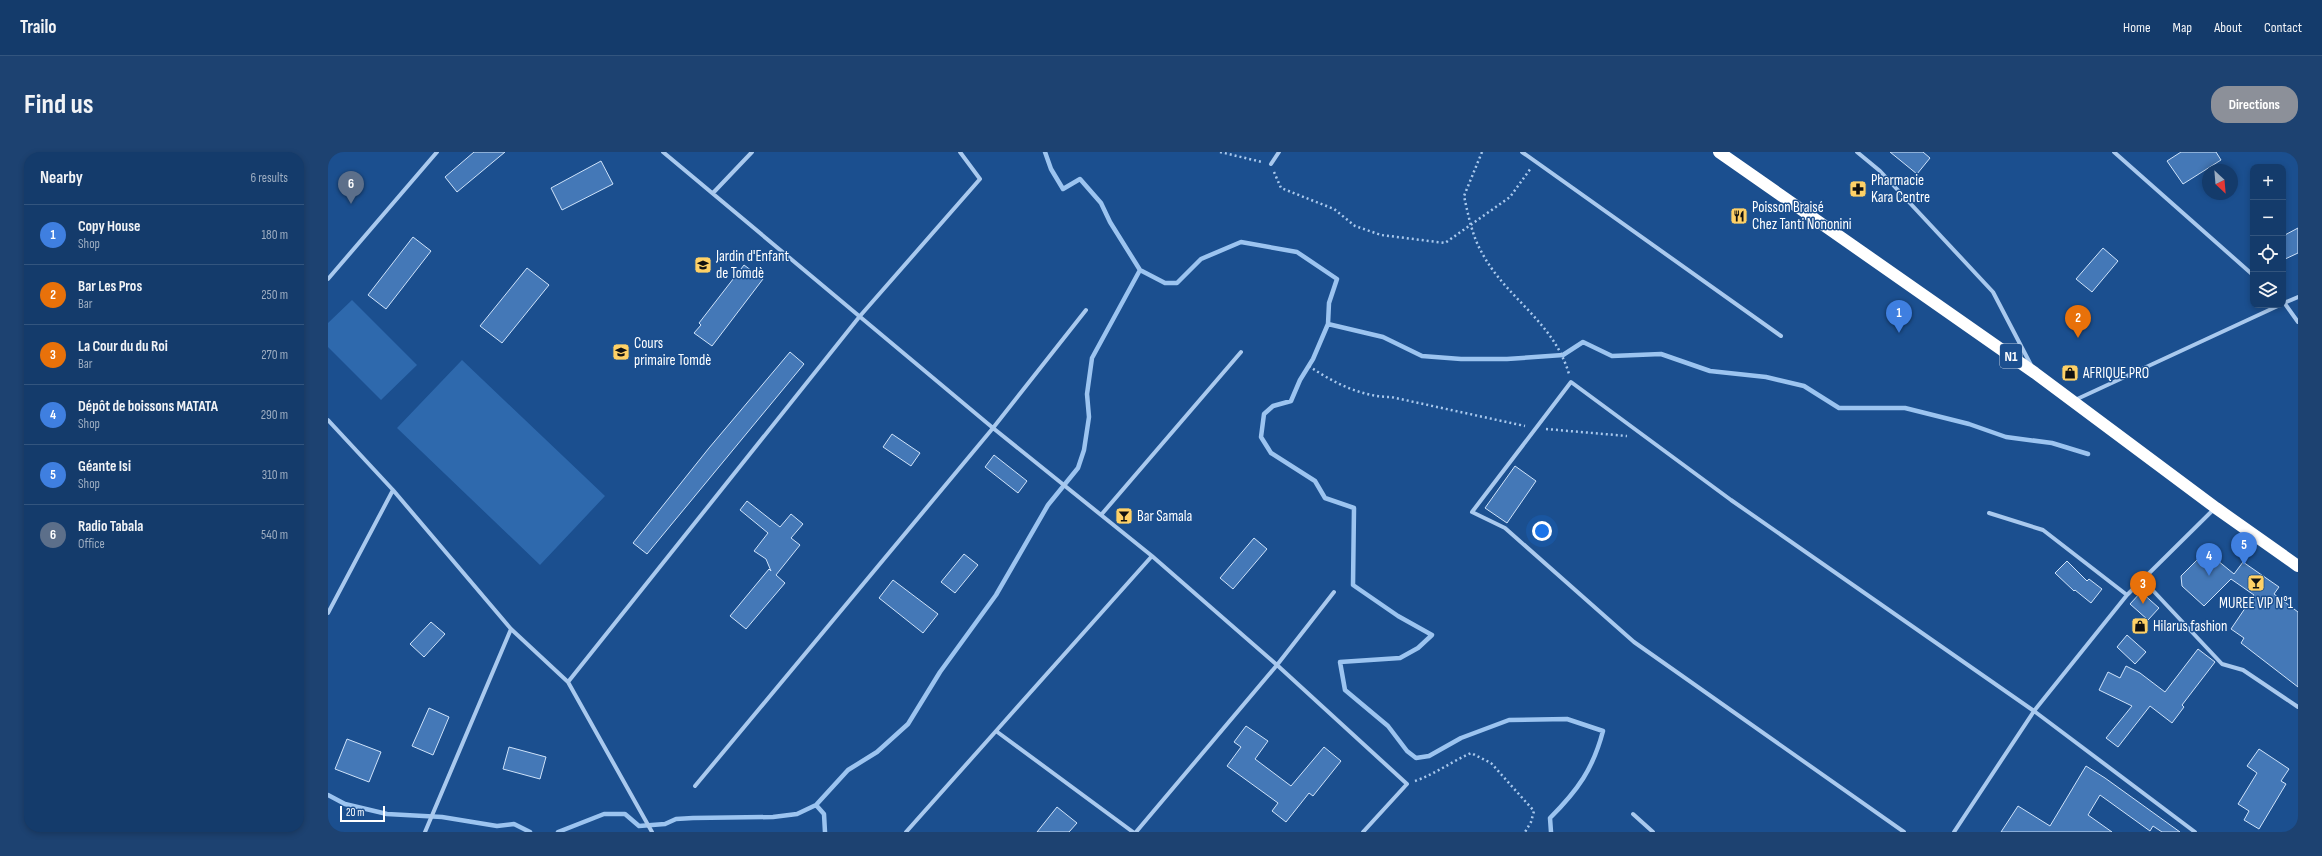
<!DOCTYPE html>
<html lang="en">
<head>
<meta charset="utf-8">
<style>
  body { margin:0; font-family:"Sofia Sans Condensed",sans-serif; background:#1d4271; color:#f1f3f6 }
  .controls { position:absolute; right:12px; top:12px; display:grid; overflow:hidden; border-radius:8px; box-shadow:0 2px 6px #0003 }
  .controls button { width:36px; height:36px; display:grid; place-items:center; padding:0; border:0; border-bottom:1px solid #33557e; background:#143b6b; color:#f1f3f6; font:20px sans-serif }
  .compass { position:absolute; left:1874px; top:12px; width:36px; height:36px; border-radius:50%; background:#143b6b; box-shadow:0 2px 6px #0003; rotate:154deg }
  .scale { position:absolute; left:12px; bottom:10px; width:45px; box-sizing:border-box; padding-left:4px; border:2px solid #fff; border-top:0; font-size:11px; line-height:14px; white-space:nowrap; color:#fff; -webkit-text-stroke:3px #1b4f8f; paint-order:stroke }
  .you { position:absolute; left:1214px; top:379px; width:14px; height:14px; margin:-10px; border:3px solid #fff; border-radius:50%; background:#1a73e8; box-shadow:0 0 0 6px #1a73e833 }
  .badge { display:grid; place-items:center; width:26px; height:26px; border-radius:50%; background:#8c9099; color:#fff; font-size:13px; font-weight:700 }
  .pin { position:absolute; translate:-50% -33px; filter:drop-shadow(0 1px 2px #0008) }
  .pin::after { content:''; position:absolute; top:21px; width:14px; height:12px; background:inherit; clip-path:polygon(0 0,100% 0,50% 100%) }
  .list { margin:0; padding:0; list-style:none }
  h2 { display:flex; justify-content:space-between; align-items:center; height:52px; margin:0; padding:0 16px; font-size:17px }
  h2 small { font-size:13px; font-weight:400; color:#9dadc1 }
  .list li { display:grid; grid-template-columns:26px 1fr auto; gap:12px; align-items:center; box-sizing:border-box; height:60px; padding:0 16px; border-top:1px solid #33557e }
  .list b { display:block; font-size:15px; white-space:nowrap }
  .list p { margin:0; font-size:13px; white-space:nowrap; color:#9dadc1 }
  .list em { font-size:13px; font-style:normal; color:#9dadc1 }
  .icon { flex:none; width:22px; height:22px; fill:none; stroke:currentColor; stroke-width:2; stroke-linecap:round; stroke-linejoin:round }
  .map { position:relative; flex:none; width:1970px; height:680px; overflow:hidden; border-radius:16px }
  header { display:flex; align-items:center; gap:24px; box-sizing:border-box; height:56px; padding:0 20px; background:#143b6b; border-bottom:1px solid #33557e }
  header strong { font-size:19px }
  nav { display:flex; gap:22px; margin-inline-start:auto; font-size:14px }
  .intro { display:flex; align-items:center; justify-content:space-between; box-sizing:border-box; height:96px; padding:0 24px }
  h1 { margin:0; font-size:28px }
  .button { padding:10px 18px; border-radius:16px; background:#8c9099; color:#fff; font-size:14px; font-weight:700 }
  main { display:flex; gap:24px; padding:0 24px }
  aside { flex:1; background:#143b6b; border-radius:16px; box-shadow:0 2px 6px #0003 }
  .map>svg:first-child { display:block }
  .green { fill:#2e69ad }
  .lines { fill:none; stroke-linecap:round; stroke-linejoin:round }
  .stream { stroke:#9cc4f0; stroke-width:4.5 }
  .building { fill:#4478b7; stroke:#cfe3fa }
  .path { stroke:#a9c9ee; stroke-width:2.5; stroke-dasharray:2 3; stroke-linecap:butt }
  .street { stroke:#a9c9ee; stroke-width:4 }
  .highway { stroke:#fff; stroke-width:12 }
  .labels { text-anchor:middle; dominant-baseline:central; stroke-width:3; stroke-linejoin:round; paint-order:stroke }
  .shield { fill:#1b4f8f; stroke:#bbcadd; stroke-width:1 }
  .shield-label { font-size:14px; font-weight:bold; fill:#fff }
  .poi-label { font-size:15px; fill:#fff; stroke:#1b4f8f; text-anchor:start }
</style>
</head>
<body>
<header>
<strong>Trailo</strong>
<nav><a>Home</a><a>Map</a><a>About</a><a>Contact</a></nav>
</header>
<div class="intro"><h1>Find us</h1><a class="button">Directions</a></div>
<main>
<aside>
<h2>Nearby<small>6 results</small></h2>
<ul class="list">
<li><span class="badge" style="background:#3f7fe0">1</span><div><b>Copy House</b><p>Shop</p></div><em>180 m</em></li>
<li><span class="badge" style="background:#e8710a">2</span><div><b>Bar Les Pros</b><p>Bar</p></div><em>250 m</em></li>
<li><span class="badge" style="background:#e8710a">3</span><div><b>La Cour du du Roi</b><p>Bar</p></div><em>270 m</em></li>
<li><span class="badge" style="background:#3f7fe0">4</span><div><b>Dépôt de boissons MATATA</b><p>Shop</p></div><em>290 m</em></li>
<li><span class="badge" style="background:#3f7fe0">5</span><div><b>Géante Isi</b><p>Shop</p></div><em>310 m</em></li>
<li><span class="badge" style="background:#5c6f8a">6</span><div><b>Radio Tabala</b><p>Office</p></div><em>540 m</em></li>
</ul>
</aside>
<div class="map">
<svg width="1970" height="680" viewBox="0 0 1970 680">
  <rect width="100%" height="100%" fill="#1b4f8f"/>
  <!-- green -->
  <path class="green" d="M 24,148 L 89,213 L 53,248 L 0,195 L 0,171 Z
    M 134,208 L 277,344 L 212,413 L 69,276 Z"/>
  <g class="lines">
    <!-- stream -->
    <path class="stream" d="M 717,0 L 723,17 L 735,37 L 752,27 L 773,51 L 782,70 L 812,118 L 837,131 L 849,131 L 873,107 L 913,90 L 969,100 L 1009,127 L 1001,151 L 1000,172 L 985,207 L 972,228 L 963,249 L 945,254 L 936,262 L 933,285 L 943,301 L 987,329 L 997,346 L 1026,356 L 1025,433 L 1070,464 L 1104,483 L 1090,496 L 1072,506 L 1012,510 L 1017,538 L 1060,574 L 1079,599 L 1088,606 L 1101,604 L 1133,586 L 1181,568 L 1239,567 L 1275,579 C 1265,617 1250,638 1222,666 L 1223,680
      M 1000,172 L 1055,185 L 1094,204 L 1133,207 L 1179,207 L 1235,203 L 1255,190 L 1284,204 L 1333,202 L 1382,219 L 1438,225 L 1476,234 L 1511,256 L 1577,256 L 1641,272 L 1678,285 L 1724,291 L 1760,302
      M 0,643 L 17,652 L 59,662 L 114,665 L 169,674 L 186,672 L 202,680
      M 488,653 L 496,662 L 497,680
      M 230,680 L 276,662 L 297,662 L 311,674 L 337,672 L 348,667 L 365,666 L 445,665 L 469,662 L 488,653 L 520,618 L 549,600 L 580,572 L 612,520 L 668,443 L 720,353 L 750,316 L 756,298 L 761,265 L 759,242 L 764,206 L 812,118"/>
  </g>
  <!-- building -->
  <path class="building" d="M 146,0 L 177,0 L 129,40 L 117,25 Z
    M 1562,0 L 1595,0 L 1602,6 L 1589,22 Z
    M 1853,0 L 1888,0 L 1893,8 L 1855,32 L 1839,9 Z
    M 273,9 L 285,32 L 234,58 L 223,36 Z
    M 1970,76 L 1970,101 L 1955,108 L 1955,84 Z
    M 85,85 L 103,99 L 58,157 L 40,143 Z
    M 1775,96 L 1790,109 L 1764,140 L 1748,127 Z
    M 416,113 L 435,127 L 384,194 L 366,181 L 373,173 L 371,171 Z
    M 199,116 L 221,133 L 174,191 L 152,174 Z
    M 462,200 L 476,212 L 319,402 L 305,391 L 381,296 Z
    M 564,282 L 592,301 L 583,314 L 555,295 Z
    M 666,303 L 699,329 L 690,341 L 657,315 Z
    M 1187,314 L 1208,329 L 1179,371 L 1157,356 Z
    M 419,349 L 452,375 L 463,362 L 475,372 L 463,386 L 472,393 L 448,423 L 457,431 L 418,477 L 402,464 L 441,417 L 443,419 L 438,407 L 426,399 L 440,381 L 412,358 Z
    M 926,386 L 939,397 L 905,437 L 892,426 Z
    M 1878,399 L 1906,422 L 1915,410 L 1951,435 L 1946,442 L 1970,460 L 1970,535 L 1913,491 L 1916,486 L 1903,477 L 1926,443 L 1903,427 L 1876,454 L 1854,434 L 1853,424 Z
    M 636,402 L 650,413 L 627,441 L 613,430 Z
    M 1739,409 L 1759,429 L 1761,427 L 1774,437 L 1763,451 L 1747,438 L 1746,439 L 1727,421 Z
    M 565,428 L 610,462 L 595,481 L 551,446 Z
    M 1813,440 L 1831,456 L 1820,468 L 1802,452 Z
    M 103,470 L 117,482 L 96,505 L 82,492 Z
    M 1799,483 L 1818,500 L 1807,512 L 1789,495 Z
    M 1870,497 L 1887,510 L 1854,553 L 1856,555 L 1844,571 L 1822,554 L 1790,595 L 1778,586 L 1804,554 L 1771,538 L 1780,520 L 1792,526 L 1798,514 L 1812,521 L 1837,540 Z
    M 101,556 L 121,565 L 105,603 L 84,594 Z
    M 918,574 L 940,589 L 927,607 L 963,634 L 996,595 L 1013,609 L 985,644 L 981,641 L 958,670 L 944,659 L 950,651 L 899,614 L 913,595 L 906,590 Z
    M 19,587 L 53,600 L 41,630 L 7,617 Z
    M 181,595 L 218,605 L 212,627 L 175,617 Z
    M 1931,597 L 1961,617 L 1953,629 L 1958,632 L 1931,677 L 1916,668 L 1921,659 L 1910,652 L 1929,621 L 1919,614 Z
    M 1758,614 L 1777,626 L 1852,680 L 1834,680 L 1825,674 L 1822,679 L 1772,643 L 1760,663 L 1784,680 L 1673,680 L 1690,654 L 1722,674 Z
    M 729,655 L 749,671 L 741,680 L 709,680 Z"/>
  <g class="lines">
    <!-- path -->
    <path class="path" d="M 892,0 L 934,10
      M 1154,0 L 1136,44 C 1140,62 1144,83 1153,99 C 1177,146 1225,168 1241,222
      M 946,20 L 953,36 L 1006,57 L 1027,74 L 1053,83 L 1117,91 L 1182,45 L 1203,16
      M 981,214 C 1004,230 1033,245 1063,245 L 1197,274
      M 1218,277 L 1299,284
      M 1087,629 C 1107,622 1123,610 1143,601 L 1163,611 L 1206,659 L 1203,670 L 1197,680"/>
    <!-- street -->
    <path class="street" d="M 335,0 L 665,276 L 824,404 L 949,513 L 1006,440
      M 1194,0 L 1453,184
      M 1529,0 L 1552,19 L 1665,140 L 1703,213
      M 1786,0 L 1925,123
      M 943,12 L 951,0
      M 385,41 L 424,0
      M 0,127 L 109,0
      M 1955,149 L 1970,170
      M 1956,151 L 1970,145
      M 1747,248 L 1952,153
      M 0,268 L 65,338 L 183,477 L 240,530 L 324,680
      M 1661,361 L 1715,378 L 1799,443
      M 773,363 L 913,200
      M 1816,429 L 1894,512 L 1915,518 L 1970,555
      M 0,461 L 65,338
      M 240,530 L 532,164 L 652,27 L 632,0
      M 668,579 L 824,404
      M 367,634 L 665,276 L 758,158
      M 1305,662 L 1325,680
      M 97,680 L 183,477
      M 578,680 L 668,579 L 805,680
      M 808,680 L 949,513 L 1079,632 L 1035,680
      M 1576,680 L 1306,490 L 1177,376 L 1144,360 L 1243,230 L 1403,348 L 1706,559 L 1867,680
      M 1626,680 L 1706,559 L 1799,443 L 1887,356"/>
    <!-- highway -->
    <path class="highway" d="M 1391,0 L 1707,221 L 1888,356 L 1970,414"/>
  </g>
  <!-- icons -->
  <defs>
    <g id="pharmacy-square" transform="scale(0.9)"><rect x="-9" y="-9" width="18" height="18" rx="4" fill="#ffd166" stroke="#1b4f8f"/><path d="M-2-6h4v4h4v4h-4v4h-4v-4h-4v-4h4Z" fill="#111"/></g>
    <g id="restaurant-square" transform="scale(0.9)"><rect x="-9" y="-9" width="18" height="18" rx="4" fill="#ffd166" stroke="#1b4f8f"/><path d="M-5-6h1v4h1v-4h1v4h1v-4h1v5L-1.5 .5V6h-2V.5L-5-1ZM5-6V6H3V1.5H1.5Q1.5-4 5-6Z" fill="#111"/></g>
    <g id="school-square" transform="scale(0.9)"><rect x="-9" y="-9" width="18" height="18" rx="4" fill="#ffd166" stroke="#1b4f8f"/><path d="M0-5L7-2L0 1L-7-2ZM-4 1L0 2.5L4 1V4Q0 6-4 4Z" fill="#111"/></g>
    <g id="shop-square" transform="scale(0.9)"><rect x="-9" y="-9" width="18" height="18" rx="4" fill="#ffd166" stroke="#1b4f8f"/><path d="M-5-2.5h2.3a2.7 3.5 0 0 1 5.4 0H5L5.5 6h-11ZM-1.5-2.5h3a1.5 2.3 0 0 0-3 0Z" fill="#111"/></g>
    <g id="bar-square" transform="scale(0.9)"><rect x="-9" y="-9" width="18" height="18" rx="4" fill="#ffd166" stroke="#1b4f8f"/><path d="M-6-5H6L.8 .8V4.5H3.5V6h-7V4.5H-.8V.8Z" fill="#111"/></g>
  </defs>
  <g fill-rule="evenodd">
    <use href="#pharmacy-square" x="1530" y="37"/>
    <use href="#restaurant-square" x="1411" y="64"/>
    <use href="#school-square" x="375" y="113"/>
    <use href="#school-square" x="293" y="200"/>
    <use href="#shop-square" x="1742" y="221"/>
    <use href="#bar-square" x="796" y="364"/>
    <use href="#bar-square" x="1928" y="431"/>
    <use href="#shop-square" x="1812" y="474"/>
  </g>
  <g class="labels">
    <!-- shield labels -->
    <rect class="shield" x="1672" y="192" width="22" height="24" rx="3"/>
    <g class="shield-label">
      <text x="1683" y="204">N1</text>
    </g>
    <!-- poi labels -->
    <g class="poi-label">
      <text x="1543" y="28">Pharmacie<tspan x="1543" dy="17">Kara Centre</tspan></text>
      <text x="1424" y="55">Poisson Braisé<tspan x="1424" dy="17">Chez Tanti Nononini</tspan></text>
      <text x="388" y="104">Jardin d'Enfant<tspan x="388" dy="17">de Tomdè</tspan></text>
      <text x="306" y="191">Cours<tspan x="306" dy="17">primaire Tomdè</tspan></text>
      <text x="1755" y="221">AFRIQUE PRO</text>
      <text x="809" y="364">Bar Samala</text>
      <text x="1928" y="451" text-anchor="middle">MUREE VIP N°1</text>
      <text x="1825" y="474">Hilarus fashion</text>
    </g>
  </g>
</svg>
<div class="controls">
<button>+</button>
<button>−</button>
<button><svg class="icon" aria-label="locate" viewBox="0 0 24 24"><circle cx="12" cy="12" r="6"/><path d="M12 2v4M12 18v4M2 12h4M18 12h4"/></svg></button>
<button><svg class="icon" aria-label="layers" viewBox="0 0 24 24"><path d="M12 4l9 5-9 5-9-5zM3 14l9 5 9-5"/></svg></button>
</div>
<svg class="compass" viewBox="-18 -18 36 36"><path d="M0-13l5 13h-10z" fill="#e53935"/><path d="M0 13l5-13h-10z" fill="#9dadc1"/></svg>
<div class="scale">20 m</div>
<div class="you"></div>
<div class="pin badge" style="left:1571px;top:181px;background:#3f7fe0">1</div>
<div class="pin badge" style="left:1750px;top:186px;background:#e8710a">2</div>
<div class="pin badge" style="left:1815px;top:452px;background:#e8710a">3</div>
<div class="pin badge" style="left:1881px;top:424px;background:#3f7fe0">4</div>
<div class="pin badge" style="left:1916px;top:413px;background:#3f7fe0">5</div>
<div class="pin badge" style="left:23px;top:52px;background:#5c6f8a">6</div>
</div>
</main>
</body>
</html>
